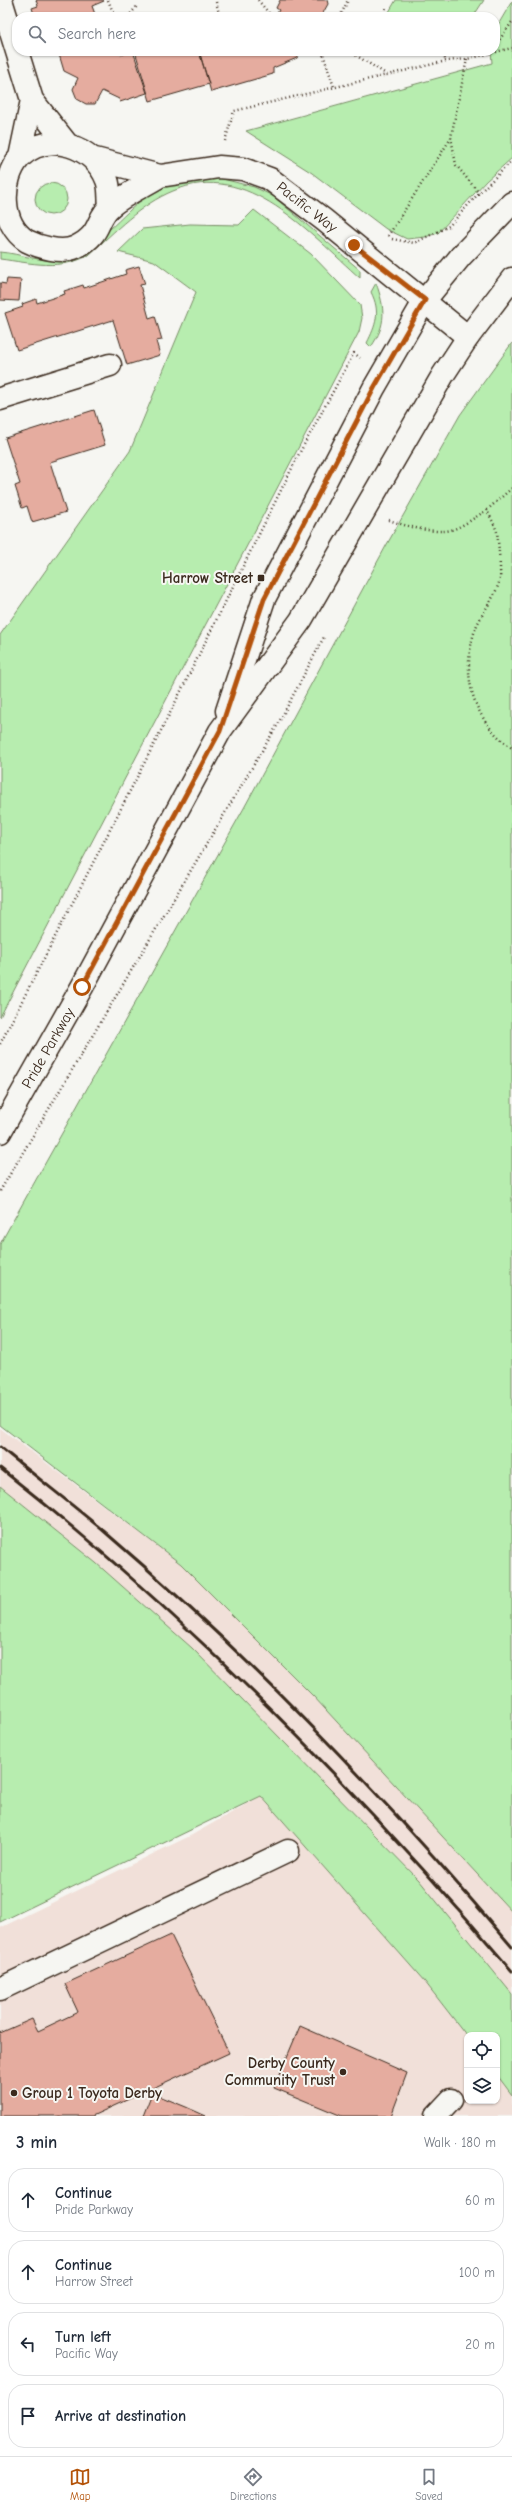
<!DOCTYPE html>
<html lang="en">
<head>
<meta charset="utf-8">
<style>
  body { margin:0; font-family:"Comic Neue",sans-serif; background:#f6f6f7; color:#1f2937 }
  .controls { position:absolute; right:12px; bottom:12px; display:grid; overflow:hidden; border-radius:8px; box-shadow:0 1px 3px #0004 }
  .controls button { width:36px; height:36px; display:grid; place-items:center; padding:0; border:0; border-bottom:1px solid #e0e1e3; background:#fff; color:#1f2937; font:20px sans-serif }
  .stop { position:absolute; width:12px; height:12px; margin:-9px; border:3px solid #b45309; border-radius:50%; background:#fff }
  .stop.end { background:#b45309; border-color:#fff; box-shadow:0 1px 4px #0008 }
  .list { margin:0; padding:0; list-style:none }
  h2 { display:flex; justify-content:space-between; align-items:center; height:52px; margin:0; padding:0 16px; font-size:17px }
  h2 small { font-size:13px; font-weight:400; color:#747a83 }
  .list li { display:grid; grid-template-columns:26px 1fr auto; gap:12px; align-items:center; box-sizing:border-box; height:64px; margin:0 8px 8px; padding:0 8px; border:1px solid #e0e1e3; border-radius:16px }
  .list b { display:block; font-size:15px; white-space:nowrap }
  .list p { margin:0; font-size:13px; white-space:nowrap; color:#747a83 }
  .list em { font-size:13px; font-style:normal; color:#747a83 }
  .icon { flex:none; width:22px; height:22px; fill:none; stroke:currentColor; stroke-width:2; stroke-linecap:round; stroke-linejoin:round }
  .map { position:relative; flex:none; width:512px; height:2116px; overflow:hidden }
  .search { position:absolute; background:#fff; box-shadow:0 1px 3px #0004; left:12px; right:12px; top:12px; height:44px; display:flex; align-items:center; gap:10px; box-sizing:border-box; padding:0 14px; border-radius:16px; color:#747a83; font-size:15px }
  .sheet { height:340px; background:#fff }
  nav { display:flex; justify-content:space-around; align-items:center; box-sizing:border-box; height:56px; border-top:1px solid #e0e1e3; background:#fff; font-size:11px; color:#747a83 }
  nav a { display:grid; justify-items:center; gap:2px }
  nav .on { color:#b45309 }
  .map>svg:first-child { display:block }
  .built { fill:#f1e0d9 }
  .green { fill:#b7edaf; stroke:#798c66 }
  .building { fill:#e5ac9f; stroke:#3b2a1e }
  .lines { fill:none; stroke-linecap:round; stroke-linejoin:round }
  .minor-casing { stroke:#3b2a1e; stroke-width:25 }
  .major-casing { stroke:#3b2a1e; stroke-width:25 }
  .path { stroke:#3b2a1e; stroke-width:2.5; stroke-dasharray:1 3; stroke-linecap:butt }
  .minor { stroke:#f6f6f2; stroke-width:22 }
  .major { stroke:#f6f6f2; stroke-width:22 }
  .rail { stroke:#3b2a1e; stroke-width:3 }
  .route { stroke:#b45309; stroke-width:5 }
  .poi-dot { fill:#3b2a1e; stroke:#f6f6f2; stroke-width:1.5 }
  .labels { text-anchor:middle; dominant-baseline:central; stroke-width:4; stroke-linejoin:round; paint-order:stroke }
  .street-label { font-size:15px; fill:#3b2a1e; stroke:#f6f6f2 }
  .poi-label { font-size:15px; font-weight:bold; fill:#3b2a1e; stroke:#f6f6f2; text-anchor:end }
</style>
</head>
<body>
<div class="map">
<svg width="512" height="2116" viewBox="0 0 512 2116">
  <rect width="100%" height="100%" fill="#f6f6f2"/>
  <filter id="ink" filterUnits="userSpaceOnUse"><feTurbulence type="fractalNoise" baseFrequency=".025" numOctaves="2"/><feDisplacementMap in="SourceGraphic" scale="8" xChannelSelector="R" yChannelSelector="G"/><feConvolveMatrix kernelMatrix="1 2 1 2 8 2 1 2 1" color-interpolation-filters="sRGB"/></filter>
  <g filter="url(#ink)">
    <!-- built -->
    <path class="built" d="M 0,1428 L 181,1564 L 314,1697 L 512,1912 L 512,1994 L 419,1880 L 192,1648 L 96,1563 L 0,1486 Z
      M 261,1796 L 425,1982 L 467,2036 L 467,2101 L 497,2101 L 497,2075 L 512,2095 L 512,2116 L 0,2116 L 0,1928 L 192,1835 Z"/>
    <!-- green -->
    <path class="green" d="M 396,0 L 484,0 L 473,17 L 386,17 Z
      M 512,1 L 512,158 L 486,181 L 438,233 L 425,237 L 407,239 L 386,229 L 312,173 L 246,131 L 492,63 L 491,51 L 495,51 L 495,30 Z
      M 215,177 L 254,187 L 273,196 L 360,270 L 360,278 C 310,234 247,159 173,191 C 141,204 114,232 89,255 C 61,271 31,263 0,259 L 0,252 C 19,253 44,264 63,259 C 99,249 120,214 150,194 C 170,182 193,181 215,177 Z
      M35 199a16 16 0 1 1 32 0a16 16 0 1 1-32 0Z
      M 254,210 L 311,254 L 360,305 L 362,318 L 359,332 L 0,1017 L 0,635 L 130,451 L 196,292 L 154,261 L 118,252 L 142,229 L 190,224 L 239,225 Z
      M 376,283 C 385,308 387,324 371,347 L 367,343 C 376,325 381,312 371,292 Z
      M 512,343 L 512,1912 L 314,1697 L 181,1564 L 0,1425 L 0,1244 L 244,808 L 386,546 L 460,415 Z
      M 0,1486 L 96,1563 L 192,1648 L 419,1880 L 512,1994 L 512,2095 L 497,2075 L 497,2035 L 467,2036 L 425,1982 L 261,1796 L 0,1922 Z"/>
    <!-- building -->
    <path class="building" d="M 36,0 L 103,0 L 104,1 L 92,6 L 96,17 L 35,17 L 32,8 L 38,6 Z
      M 280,0 L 327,0 L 328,4 L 323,13 L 325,17 L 275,17 L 279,10 L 276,8 Z
      M 58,51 L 114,51 L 121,55 L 133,51 L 147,93 L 120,102 L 119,99 L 102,91 L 95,104 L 86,104 L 77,99 L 73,89 L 78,78 L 64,71 Z
      M 135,51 L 199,51 L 209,84 L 150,101 Z
      M 199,51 L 301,51 L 297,58 L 273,68 L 273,74 L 211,92 Z
      M 139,266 L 145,284 L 140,285 L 149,318 L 155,316 L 162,340 L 156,341 L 160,355 L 127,365 L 113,320 L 17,350 L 5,313 L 23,307 L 22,304 L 36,299 L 37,303 L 65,294 L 64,291 L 83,285 L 84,288 L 126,274 L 125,270 Z
      M 7,279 L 21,280 L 19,301 L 0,300 L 0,283 L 6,284 Z
      M 94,410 L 105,445 L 50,462 L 66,512 L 32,522 L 27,506 L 22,508 L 15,486 L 20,484 L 5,438 Z
      M 171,1935 L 229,2053 L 92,2116 L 0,2116 L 0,2033 L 32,2019 L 38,2031 L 78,2012 L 65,1984 Z
      M 300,2026 L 407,2073 L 391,2116 L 342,2116 L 274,2088 Z
      M 152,2093 L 186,2107 L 206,2116 L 143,2116 Z"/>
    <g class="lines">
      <!-- minor casing -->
      <g class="minor-casing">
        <path id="minor" d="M 1,0 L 32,100 L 67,144
          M 20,157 L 32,100
          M 95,159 L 160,176 L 219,167 L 243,169 L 270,179 L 324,220 L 468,337
          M 110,207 C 109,199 110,187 107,180 C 94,146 49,130 20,157 C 0,180 0,224 27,241 C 39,247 62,254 76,247 C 103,234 95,219 111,206 C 125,194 144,186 160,176
          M 0,399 L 110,365
          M 0,1989 L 288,1851
          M 436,2116 L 451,2100"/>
      </g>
      <!-- major casing -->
      <g class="major-casing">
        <path id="major" d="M 227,711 L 264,599 L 374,388 L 425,300 L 461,256 L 512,203
          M 0,1132 L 82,987 L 220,731 L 301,620 L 443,375 L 468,337 L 512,279"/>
      </g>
      <!-- path -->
      <path class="path" d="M 108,0 L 115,17
        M 258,0 L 272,17
        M 216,2 L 220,17
        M 128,17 L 138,5
        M 340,17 L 348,0
        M 385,17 L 386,6
        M 495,46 L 512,22
        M 322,51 L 334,87
        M 349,51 L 386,74
        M 441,51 L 446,61
        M 467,59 L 451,137 L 456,165 L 479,193
        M 225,141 L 234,111 L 446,61 L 467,59 L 512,48
        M 388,236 L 451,138
        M 392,239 L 414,243 L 449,226 L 479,193 L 512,161
        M 487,510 L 512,488
        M 389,520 C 405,526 428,532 445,531 C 459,530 475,517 487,510 C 490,517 495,525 497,532 C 498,538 501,572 500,578 C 497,596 481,613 475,630 C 460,676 473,721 512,748
        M 0,1044 L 169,715 L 299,454 L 354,353 L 360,358
        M 0,1191 L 278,724 L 324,637"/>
      <!-- minor -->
      <use href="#minor" class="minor"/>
      <!-- major -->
      <use href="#major" class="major"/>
      <!-- rail -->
      <path class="rail" d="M 0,1447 C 35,1476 72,1504 106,1533 C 253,1659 388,1800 512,1947
        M 0,1468 C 188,1616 357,1789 512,1971"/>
    </g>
  </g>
  <g class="lines" filter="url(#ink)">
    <!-- route -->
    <path class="route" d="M 82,987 L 220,731 L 264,599 L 374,388 L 425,300 L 354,245"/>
  </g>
  <!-- markers -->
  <g class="poi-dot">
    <rect x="257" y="574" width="8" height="8" rx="2"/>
    <circle cx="343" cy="2072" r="4"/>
    <circle cx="14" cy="2093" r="4"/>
  </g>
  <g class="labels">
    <!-- street labels -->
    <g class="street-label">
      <text transform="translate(307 207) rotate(38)">Pacific Way</text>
      <text transform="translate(48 1048) rotate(-60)">Pride Parkway</text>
    </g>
    <!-- poi labels -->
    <g class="poi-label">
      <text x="253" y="578">Harrow Street</text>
      <text x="335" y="2063">Derby County<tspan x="335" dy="17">Community Trust</tspan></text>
      <text x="22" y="2093" text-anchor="start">Group 1 Toyota Derby</text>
    </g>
  </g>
</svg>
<div class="controls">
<button><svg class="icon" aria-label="locate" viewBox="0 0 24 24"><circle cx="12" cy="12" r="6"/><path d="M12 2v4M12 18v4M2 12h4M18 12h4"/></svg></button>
<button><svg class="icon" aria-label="layers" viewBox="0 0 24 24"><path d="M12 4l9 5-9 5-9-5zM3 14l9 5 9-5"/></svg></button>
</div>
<div class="stop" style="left:82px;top:987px"></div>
<div class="stop end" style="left:354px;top:245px"></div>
<div class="search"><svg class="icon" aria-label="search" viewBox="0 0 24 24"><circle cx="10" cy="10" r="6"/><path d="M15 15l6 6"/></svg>Search here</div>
</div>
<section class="sheet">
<h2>3 min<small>Walk · 180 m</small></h2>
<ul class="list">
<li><svg class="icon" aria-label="ahead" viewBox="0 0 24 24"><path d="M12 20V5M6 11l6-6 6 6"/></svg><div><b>Continue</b><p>Pride Parkway</p></div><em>60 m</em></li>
<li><svg class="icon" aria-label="ahead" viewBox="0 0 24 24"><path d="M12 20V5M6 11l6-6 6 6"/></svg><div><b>Continue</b><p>Harrow Street</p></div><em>100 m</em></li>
<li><svg class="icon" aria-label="left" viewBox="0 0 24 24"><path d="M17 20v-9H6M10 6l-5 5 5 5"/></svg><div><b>Turn left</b><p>Pacific Way</p></div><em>20 m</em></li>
<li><svg class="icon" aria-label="arrive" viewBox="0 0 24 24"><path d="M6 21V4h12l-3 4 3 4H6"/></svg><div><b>Arrive at destination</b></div></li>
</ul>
</section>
<nav>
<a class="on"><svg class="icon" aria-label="map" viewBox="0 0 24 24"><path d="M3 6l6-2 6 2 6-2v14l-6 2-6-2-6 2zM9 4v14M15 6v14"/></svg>Map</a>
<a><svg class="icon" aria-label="directions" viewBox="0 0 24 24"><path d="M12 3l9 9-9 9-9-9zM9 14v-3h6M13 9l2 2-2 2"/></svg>Directions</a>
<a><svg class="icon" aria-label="saved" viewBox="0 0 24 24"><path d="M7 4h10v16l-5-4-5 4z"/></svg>Saved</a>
</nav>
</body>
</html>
